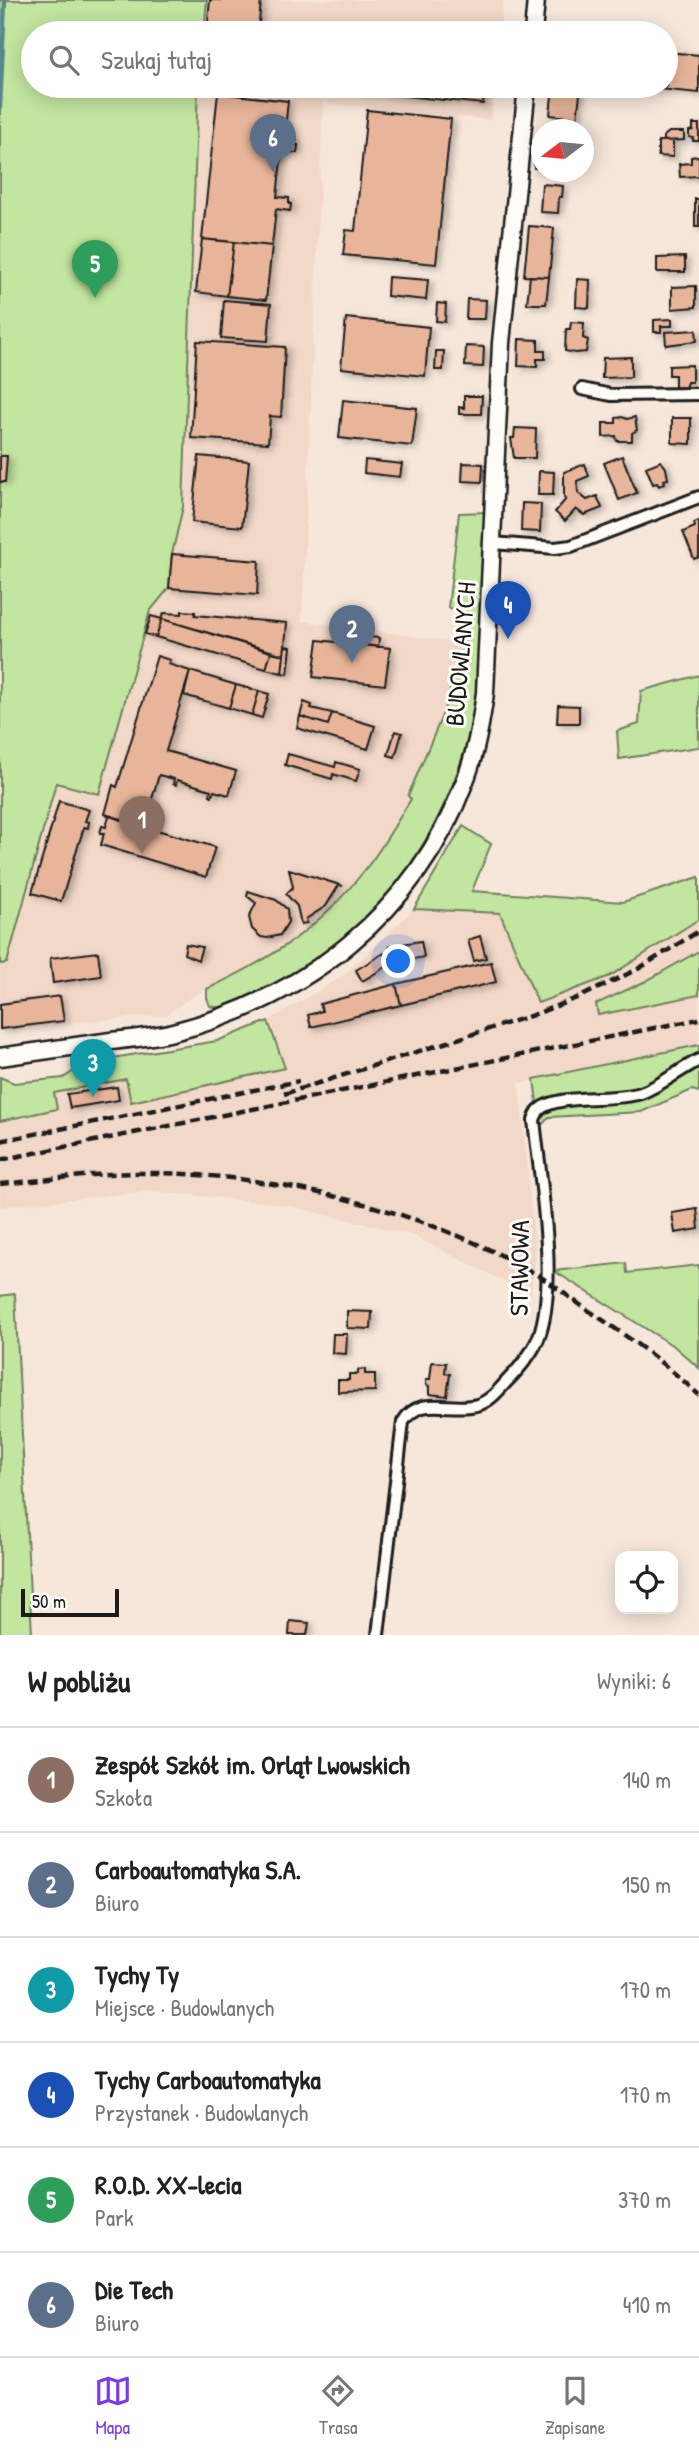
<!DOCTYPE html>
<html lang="pl">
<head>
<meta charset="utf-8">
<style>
  body { margin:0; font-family:"Patrick Hand",sans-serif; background:#f2f2f2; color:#222 }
  .controls { position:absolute; right:21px; bottom:21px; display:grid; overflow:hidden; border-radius:14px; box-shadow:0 4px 18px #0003 }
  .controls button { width:63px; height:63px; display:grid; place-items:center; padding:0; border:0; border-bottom:2px solid #e0e0e0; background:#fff; color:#222; font:35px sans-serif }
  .compass { position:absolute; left:531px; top:119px; width:63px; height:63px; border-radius:50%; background:#fff; box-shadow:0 4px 18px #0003; rotate:254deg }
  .scale { position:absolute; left:21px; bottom:18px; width:98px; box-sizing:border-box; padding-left:7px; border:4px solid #1c1c1c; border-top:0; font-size:19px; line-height:24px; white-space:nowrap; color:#1c1c1c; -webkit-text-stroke:5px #fdfcf7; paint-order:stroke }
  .you { position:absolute; left:399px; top:962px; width:24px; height:24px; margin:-18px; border:5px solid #fff; border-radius:50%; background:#1a73e8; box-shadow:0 0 0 10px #1a73e833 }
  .badge { display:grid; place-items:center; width:46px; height:46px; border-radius:50%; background:#7c3aed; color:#fff; font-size:23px; font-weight:700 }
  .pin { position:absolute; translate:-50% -58px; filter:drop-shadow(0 2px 4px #0008) }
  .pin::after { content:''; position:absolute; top:37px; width:24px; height:21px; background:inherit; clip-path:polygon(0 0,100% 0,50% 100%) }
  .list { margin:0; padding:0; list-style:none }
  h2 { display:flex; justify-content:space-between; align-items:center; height:91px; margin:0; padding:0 28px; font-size:30px }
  h2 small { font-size:23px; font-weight:400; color:#767676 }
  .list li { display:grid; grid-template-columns:46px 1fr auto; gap:21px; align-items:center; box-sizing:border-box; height:105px; padding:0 28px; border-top:2px solid #e0e0e0 }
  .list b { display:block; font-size:26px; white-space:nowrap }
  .list p { margin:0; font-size:23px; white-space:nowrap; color:#767676 }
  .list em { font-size:23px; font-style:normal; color:#767676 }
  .icon { flex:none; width:38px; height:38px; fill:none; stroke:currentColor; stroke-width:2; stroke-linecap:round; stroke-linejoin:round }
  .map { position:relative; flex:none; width:699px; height:1635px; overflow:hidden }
  .search { position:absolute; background:#fff; box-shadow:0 4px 18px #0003; left:21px; right:21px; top:21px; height:77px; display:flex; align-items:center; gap:18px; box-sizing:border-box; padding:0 24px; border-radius:38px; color:#767676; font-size:26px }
  .sheet { height:721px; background:#fff }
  nav { display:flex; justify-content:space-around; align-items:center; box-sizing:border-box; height:98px; border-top:2px solid #e0e0e0; background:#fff; font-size:19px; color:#767676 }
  nav a { display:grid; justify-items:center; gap:4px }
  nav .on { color:#7c3aed }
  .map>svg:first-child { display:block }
  .built { fill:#f2d8c8 }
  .green { fill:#c2e59f; stroke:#6f805e; stroke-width:2 }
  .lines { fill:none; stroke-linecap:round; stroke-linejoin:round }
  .stream { stroke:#58888e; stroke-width:4.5 }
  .building { fill:#e8b59a; stroke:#1c1c1c; stroke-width:2; filter:url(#shadow) }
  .street-casing { stroke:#1c1c1c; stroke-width:16 }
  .secondary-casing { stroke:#1c1c1c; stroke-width:21 }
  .street { stroke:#fdfcf7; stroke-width:10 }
  .secondary { stroke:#fdfcf7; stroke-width:16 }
  .rail { stroke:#1c1c1c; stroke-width:4.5; stroke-dasharray:10 5; stroke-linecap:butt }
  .labels { text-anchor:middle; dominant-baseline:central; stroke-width:6; stroke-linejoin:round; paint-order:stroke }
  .street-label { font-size:26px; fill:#1c1c1c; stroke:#fdfcf7 }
</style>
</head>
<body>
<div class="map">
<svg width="699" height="1635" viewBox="0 0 699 1635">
  <defs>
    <filter id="shadow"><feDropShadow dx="4" dy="2.5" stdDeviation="3.5" flood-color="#0004"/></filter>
  </defs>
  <rect width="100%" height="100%" fill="#f7e7db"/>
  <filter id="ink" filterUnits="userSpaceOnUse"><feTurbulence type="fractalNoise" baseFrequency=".0143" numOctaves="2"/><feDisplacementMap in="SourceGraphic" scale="14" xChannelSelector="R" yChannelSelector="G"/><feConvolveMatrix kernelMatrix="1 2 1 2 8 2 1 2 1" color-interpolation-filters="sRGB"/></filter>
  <g filter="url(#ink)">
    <!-- built -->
    <path class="built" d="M 207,0 L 503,0 L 500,33 L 204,33 Z
      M 198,86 L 494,86 L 491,120 L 323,103 L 302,621 L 463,643 L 443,716 L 408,795 L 411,798 L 366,870 L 329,911 L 287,947 L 249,969 L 194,995 L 166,1015 L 0,1029 L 0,964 L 7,962 L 56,782 L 99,794 L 150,611 L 169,588 L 172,554 L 183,507 Z
      M 414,909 L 500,913 L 610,976 L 699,919 L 699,951 L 646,981 L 596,1005 L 599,1015 L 699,995 L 699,1045 L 519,1083 L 536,1255 L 531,1295 L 412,1235 L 280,1204 L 152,1191 L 0,1207 L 0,1121 L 57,1109 L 54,1093 L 127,1079 L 131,1102 L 284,1068 L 268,1021 L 344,975 Z"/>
    <!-- green -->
    <path class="green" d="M 0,0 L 207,0 L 204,33 L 33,33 L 33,86 L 198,86 L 183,507 L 172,554 L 169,588 L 150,611 L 99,794 L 56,783 L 7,963 L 0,964 Z
      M 487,512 C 485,551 483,590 481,628 C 480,658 479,689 473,718 C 450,821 387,923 292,975 C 272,986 233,1013 210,1006 L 207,998 L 207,989 C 273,958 318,929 364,871 C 382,849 396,823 411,799 L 408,796 L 442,716 L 463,649 L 466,609 L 448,608 L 459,513 Z
      M 699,675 L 699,747 L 619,759 L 617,731 L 639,724 L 641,691 Z
      M 463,826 L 491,844 L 472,891 L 623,902 L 699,877 L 699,919 L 610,976 L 538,1003 L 500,913 L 414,909 Z
      M 699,951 L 699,995 L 598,1015 L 596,1004 L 646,981 Z
      M 268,1021 L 285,1068 L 131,1102 L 126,1079 L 54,1093 L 57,1109 L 0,1121 L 0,1077 L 14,1083 L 63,1078 L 88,1062 L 217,1041 Z
      M 699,1045 L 699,1092 L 692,1090 L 641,1112 L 549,1117 L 540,1127 L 534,1079 Z
      M 626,1263 L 627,1273 L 699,1265 L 699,1368 L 675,1347 L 554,1271 Z
      M 15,1294 L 32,1635 L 0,1635 L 0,1296 Z"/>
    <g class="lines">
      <!-- stream -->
      <path class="stream" d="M 0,107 L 5,0"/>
    </g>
    <!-- building -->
    <path class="building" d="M 210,0 L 261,0 L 258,33 L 207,33 Z
      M 363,29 L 404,33 L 363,33 Z
      M 666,52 L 699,55 L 699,93 L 628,86 L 666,86 Z
      M 357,86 L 485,86 L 483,104 L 357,91 Z
      M 553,86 L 581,86 L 577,118 L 550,115 Z
      M 218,93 L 288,101 L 284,138 L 296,139 L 295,145 L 298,145 L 297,153 L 282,150 L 277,197 L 289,198 L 289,204 L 291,204 L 290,211 L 276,209 L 272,246 L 202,239 Z
      M 367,110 L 451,119 L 436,264 L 343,255 L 346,230 L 355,231 Z
      M 693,124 L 699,124 L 699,141 L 693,141 L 693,138 L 689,137 L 689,131 L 693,130 Z
      M 669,132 L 684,132 L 684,140 L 664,141 L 664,136 Z
      M 658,141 L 673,141 L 673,157 L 658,156 Z
      M 536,150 L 542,150 L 542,169 L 534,168 Z
      M 699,156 L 699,176 L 680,177 L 679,164 L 691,163 L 691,157 Z
      M 542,184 L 563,186 L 562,197 L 559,197 L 558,213 L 540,212 Z
      M 695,199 L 699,199 L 699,227 L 695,227 Z
      M 529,226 L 554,228 L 549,277 L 524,276 Z
      M 202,239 L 234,242 L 227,296 L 196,292 Z
      M 234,242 L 272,246 L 266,300 L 227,296 Z
      M 685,257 L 685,272 L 657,272 L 657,258 Z
      M 530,276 L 549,277 L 546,304 L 527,304 Z
      M 388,277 L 428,280 L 426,300 L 387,296 Z
      M 577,279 L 590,280 L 589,308 L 576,307 Z
      M 696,286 L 696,307 L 672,309 L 672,287 Z
      M 467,299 L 486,300 L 485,319 L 466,319 Z
      M 224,300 L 271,304 L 268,341 L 221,338 Z
      M 437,303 L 446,304 L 445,322 L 436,321 Z
      M 346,318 L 429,327 L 425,376 L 341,368 Z
      M 672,319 L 672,326 L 661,326 L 661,332 L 654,332 L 654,320 Z
      M 571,322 L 584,323 L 583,338 L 588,340 L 586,352 L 575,353 L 565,351 L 566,329 L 570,329 Z
      M 696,330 L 697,341 L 666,345 L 665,332 Z
      M 519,339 L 538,340 L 538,351 L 545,351 L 545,359 L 537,359 L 537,367 L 518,366 Z
      M 197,341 L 285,347 L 281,417 L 270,416 L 268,443 L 191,438 Z
      M 466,346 L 484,347 L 483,367 L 465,366 Z
      M 436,351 L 444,351 L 443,370 L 435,370 Z
      M 631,357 L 631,377 L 602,378 L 603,358 Z
      M 692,365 L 692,382 L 687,382 L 685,388 L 675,387 L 675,375 L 669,375 L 669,366 Z
      M 464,396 L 482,396 L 481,414 L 459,414 L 459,407 L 464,408 Z
      M 343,400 L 417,408 L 412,446 L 339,438 Z
      M 622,417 L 627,419 L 635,417 L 637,430 L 632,433 L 632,441 L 617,441 L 616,436 L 603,437 L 603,423 L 616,423 L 616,418 Z
      M 672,418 L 691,418 L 691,444 L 672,443 Z
      M 515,428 L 536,429 L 535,458 L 514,458 L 511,438 L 514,438 Z
      M 0,456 L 7,456 L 5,482 L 0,482 Z
      M 199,456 L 249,461 L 242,527 L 192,522 Z
      M 622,456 L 637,493 L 619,500 L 604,463 Z
      M 365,460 L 402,464 L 400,477 L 364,473 Z
      M 661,461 L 666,468 L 668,479 L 664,480 L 665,483 L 659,486 L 657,483 L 653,484 L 646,467 Z
      M 463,463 L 483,464 L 482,482 L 462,481 Z
      M 585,464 L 589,476 L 577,481 L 578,493 L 587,500 L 597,496 L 602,508 L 584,515 L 576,509 L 565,521 L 555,512 L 566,499 L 564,497 L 564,472 Z
      M 539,471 L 554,472 L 553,495 L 538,495 Z
      M 522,503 L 541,504 L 540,532 L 521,531 Z
      M 699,521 L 699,557 L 694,559 L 683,532 L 695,527 L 694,523 Z
      M 172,554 L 259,561 L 257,595 L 169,588 Z
      M 182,611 L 195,612 L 195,615 L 287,623 L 284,655 L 162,619 L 164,613 L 182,614 Z
      M 151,616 L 162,619 L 156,637 L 145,634 Z
      M 162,619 L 271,652 L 266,669 L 156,637 Z
      M 347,634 L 379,638 L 378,647 L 347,643 Z
      M 318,640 L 390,648 L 385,685 L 313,677 Z
      M 285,646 L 291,647 L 288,674 L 282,673 Z
      M 271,652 L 284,655 L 282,673 L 266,669 Z
      M 157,656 L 170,660 L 168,664 L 190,671 L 166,751 L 236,771 L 229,795 L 214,791 L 212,796 L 210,795 L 211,790 L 177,780 L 176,785 L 173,784 L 174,779 L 159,775 L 144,826 L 105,814 L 113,785 L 117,787 Z
      M 190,671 L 236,685 L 229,708 L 184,695 Z
      M 236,685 L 259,691 L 252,715 L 229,708 Z
      M 259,691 L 269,694 L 262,718 L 252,715 Z
      M 304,702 L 312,705 L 311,708 L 332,713 L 328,725 L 300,716 Z
      M 558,705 L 579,706 L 579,723 L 557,723 Z
      M 332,713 L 375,726 L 368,749 L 297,728 L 300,716 L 328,725 Z
      M 395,731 L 402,733 L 395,757 L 388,755 Z
      M 288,754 L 335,767 L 336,762 L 360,769 L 356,781 L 333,774 L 332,779 L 285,765 Z
      M 59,801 L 89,810 L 85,821 L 89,822 L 88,828 L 84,827 L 61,901 L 32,893 Z
      M 109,816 L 215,847 L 206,877 L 101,845 L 104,833 L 100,833 L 102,826 L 106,827 Z
      M 289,869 L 343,886 L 339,885 L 326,906 L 306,919 L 307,923 L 301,924 L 297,906 L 286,894 L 293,887 Z
      M 248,891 L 276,900 L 287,909 L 288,922 L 280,935 L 267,938 L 261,937 L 252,929 L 249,917 L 256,903 L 247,896 Z
      M 480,936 L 486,958 L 474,961 L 468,940 Z
      M 421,941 L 424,957 L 392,963 L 389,946 Z
      M 186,944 L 202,947 L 198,960 L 184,954 Z
      M 98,952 L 101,976 L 53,983 L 50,958 Z
      M 384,953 L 391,964 L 362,981 L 356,970 Z
      M 491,962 L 496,982 L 401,1005 L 396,984 Z
      M 396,984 L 401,1005 L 311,1027 L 308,1015 L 322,1011 L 320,1004 Z
      M 60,996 L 64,1021 L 0,1029 L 0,1004 Z
      M 117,1087 L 119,1100 L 70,1108 L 67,1094 Z
      M 697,1209 L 699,1229 L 675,1233 L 672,1213 Z
      M 347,1311 L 372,1312 L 371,1329 L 347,1328 Z
      M 333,1334 L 347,1334 L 346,1354 L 332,1353 Z
      M 432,1362 L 446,1363 L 445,1373 L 450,1374 L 447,1396 L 429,1394 L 429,1386 L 426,1385 L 426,1379 L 430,1379 Z
      M 365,1369 L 365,1374 L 375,1374 L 375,1391 L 338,1392 L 338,1380 L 349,1380 L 349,1374 L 358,1374 L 358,1370 Z
      M 290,1621 L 309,1623 L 307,1635 L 289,1635 Z"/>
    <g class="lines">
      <!-- street casing -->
      <g class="street-casing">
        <path id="street" d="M 582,389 L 611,395 L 699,394
          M 493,543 L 555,548 L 571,546 L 699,497
          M 378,1635 L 403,1422 C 420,1394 450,1412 477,1405 C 489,1402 498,1391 506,1382 C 518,1370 531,1355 538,1339 C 559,1286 540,1178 534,1120 C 534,1119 538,1111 539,1110 C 556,1093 615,1102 641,1093 C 662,1085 679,1070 699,1060"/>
      </g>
      <!-- secondary casing -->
      <g class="secondary-casing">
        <path id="secondary" d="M 533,33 L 536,0
          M 0,1057 C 37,1052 74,1046 111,1041 C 130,1039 150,1037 169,1033 C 304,1000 416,913 465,781 C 476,753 481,723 485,693 L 501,343 L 527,86"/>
      </g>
      <!-- street -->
      <use href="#street" class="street"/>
      <!-- secondary -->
      <use href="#secondary" class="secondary"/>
      <!-- rail -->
      <path class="rail" d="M 284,1094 L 533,1015 L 582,996 L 638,969 L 699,931
        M 0,1141 L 299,1081
        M 0,1160 L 699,1019
        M 0,1184 C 47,1180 95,1173 142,1173 C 271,1172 438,1212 547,1281 C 563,1292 578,1304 594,1314 C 631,1339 667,1365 699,1395"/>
    </g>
  </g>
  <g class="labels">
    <!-- street labels -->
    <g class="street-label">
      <text transform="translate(460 654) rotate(-85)">BUDOWLANYCH</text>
      <text transform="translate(519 1268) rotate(-89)">STAWOWA</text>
    </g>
  </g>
</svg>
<div class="controls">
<button><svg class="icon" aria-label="locate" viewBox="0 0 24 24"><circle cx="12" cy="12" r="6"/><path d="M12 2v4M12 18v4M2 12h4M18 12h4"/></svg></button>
</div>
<svg class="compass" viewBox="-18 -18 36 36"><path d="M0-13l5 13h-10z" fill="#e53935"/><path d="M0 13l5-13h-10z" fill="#767676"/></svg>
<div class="scale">50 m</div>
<div class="you"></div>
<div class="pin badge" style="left:142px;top:854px;background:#8d6e63">1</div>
<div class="pin badge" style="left:352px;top:663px;background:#5c6f8a">2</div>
<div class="pin badge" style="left:93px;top:1097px;background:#0f9aa8">3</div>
<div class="pin badge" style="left:508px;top:639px;background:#1a4fb4">4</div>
<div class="pin badge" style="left:95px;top:298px;background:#2e9e5b">5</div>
<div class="pin badge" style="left:273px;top:172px;background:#5c6f8a">6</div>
<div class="search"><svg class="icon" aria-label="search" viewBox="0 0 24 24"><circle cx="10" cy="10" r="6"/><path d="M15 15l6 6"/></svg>Szukaj tutaj</div>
</div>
<section class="sheet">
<h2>W pobliżu<small>Wyniki: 6</small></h2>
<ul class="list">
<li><span class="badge" style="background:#8d6e63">1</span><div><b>Zespół Szkół im. Orląt Lwowskich</b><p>Szkoła</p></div><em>140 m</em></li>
<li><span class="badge" style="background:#5c6f8a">2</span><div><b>Carboautomatyka S.A.</b><p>Biuro</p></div><em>150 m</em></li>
<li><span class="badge" style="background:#0f9aa8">3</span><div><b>Tychy Ty</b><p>Miejsce · Budowlanych</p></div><em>170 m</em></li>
<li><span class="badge" style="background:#1a4fb4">4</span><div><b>Tychy Carboautomatyka</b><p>Przystanek · Budowlanych</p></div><em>170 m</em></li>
<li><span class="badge" style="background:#2e9e5b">5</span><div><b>R.O.D. XX-lecia</b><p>Park</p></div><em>370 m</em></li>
<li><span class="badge" style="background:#5c6f8a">6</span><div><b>Die Tech</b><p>Biuro</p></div><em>410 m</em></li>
</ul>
</section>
<nav>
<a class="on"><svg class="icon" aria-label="map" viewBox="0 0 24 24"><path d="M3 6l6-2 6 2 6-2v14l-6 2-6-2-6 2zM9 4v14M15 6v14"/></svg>Mapa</a>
<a><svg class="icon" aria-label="directions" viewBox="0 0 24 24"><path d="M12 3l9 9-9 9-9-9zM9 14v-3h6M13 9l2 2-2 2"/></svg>Trasa</a>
<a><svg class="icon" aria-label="saved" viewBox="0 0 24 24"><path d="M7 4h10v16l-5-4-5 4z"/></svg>Zapisane</a>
</nav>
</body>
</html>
